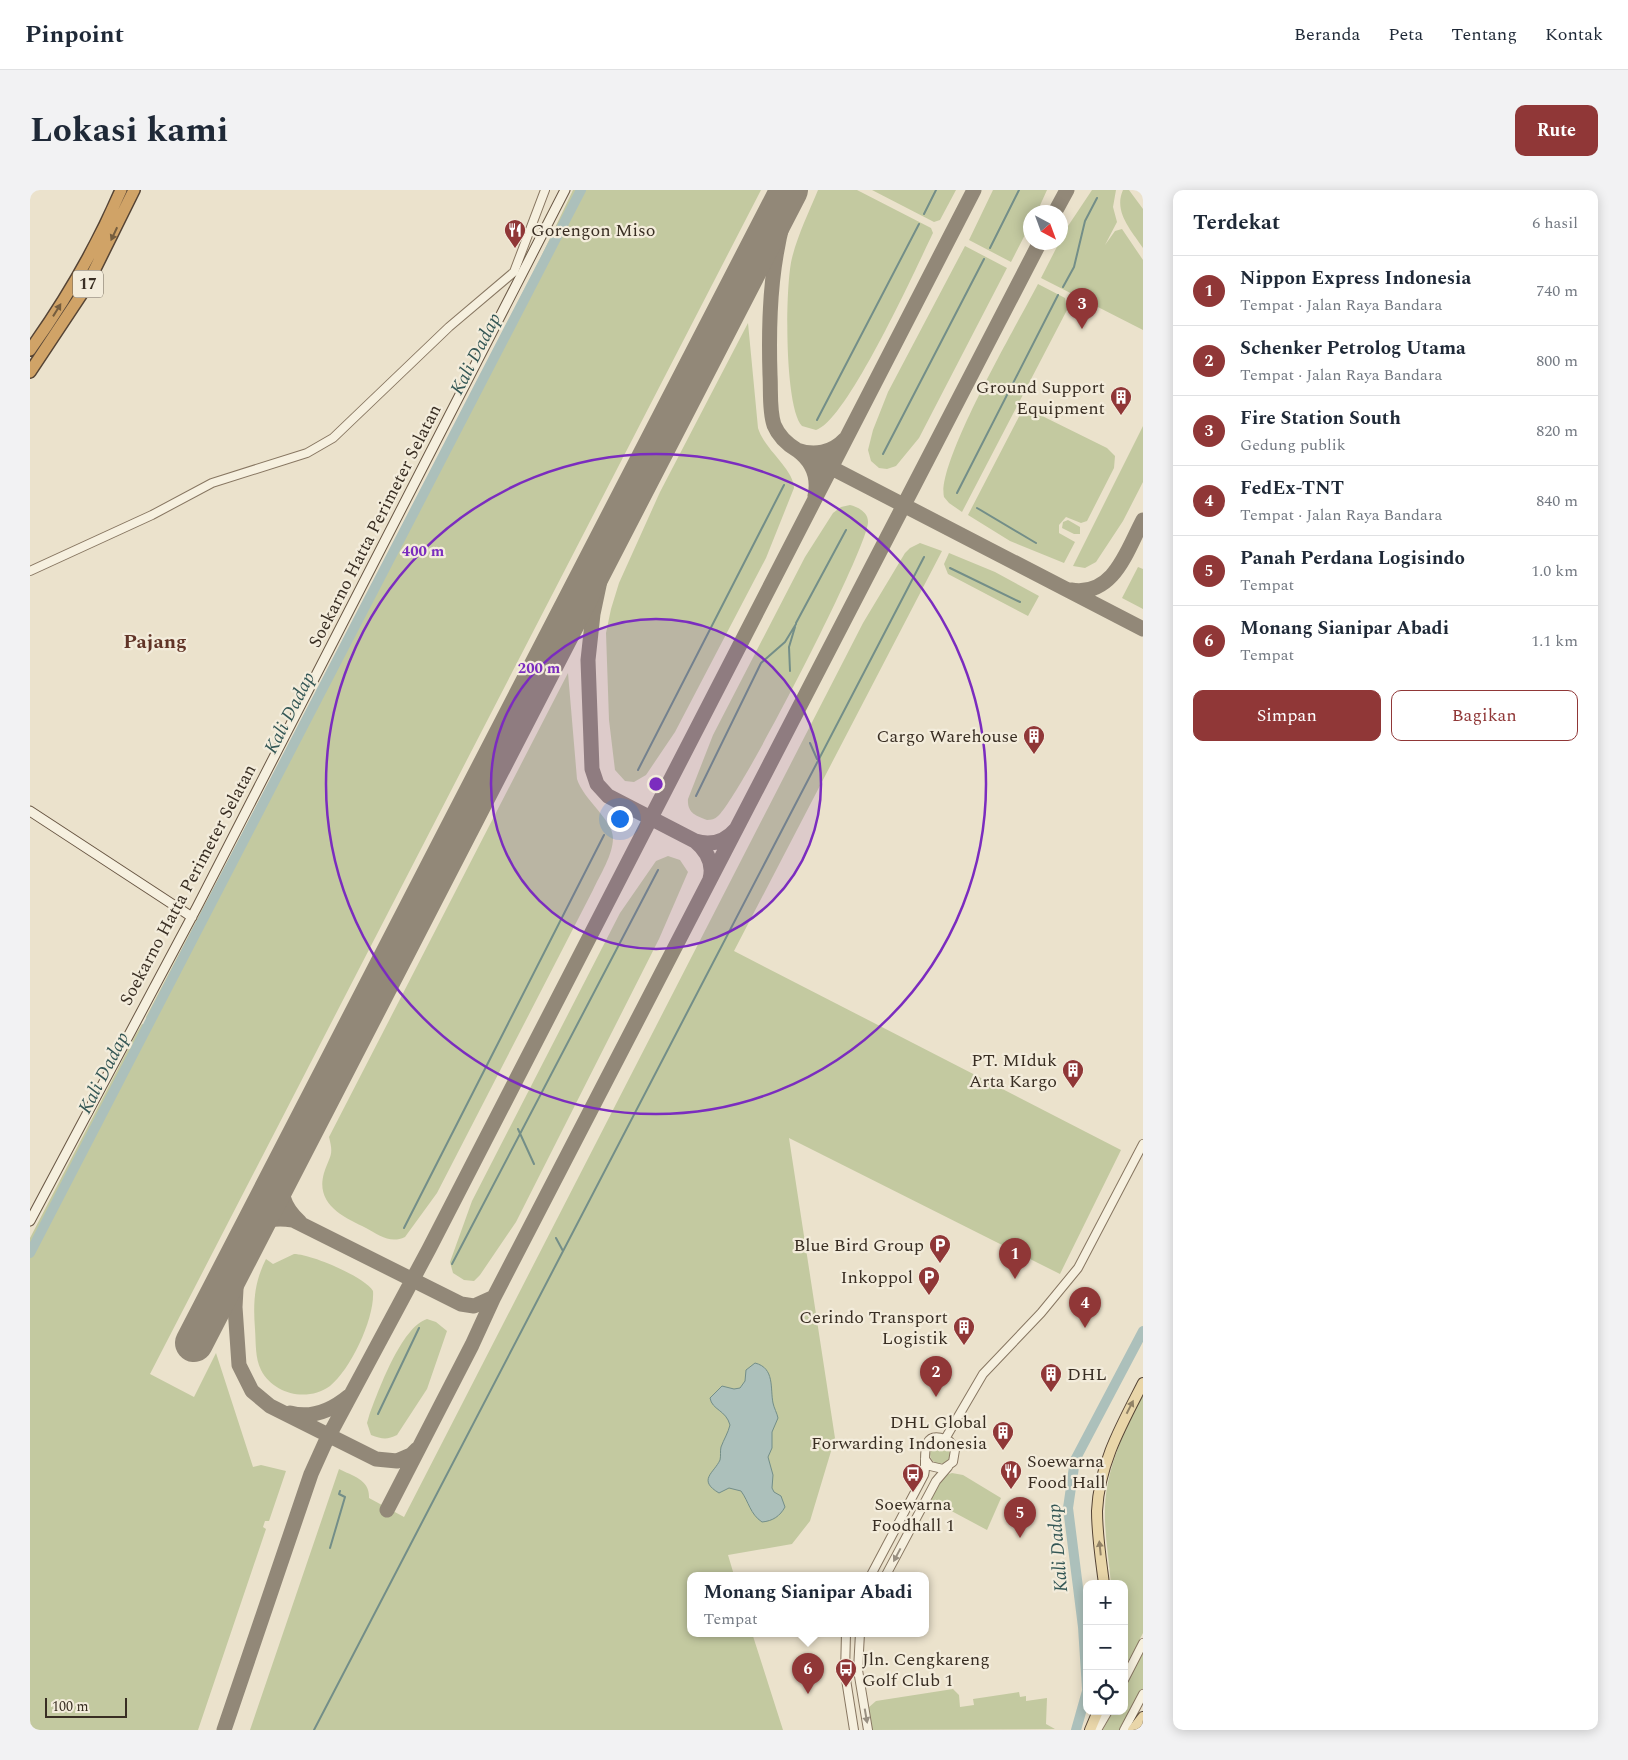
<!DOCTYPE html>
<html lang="id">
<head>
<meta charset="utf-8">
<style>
  body { margin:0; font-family:Spectral,serif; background:#f2f2f3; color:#1f2937 }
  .controls { position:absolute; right:15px; bottom:15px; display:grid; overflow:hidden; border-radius:10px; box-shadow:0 2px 12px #0003 }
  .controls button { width:45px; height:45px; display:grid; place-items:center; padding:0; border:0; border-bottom:1px solid #e0e1e3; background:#fff; color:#1f2937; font:25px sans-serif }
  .compass { position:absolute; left:993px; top:15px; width:45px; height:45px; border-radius:50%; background:#fff; box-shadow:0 2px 12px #0003; rotate:139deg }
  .scale { position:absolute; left:15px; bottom:12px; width:82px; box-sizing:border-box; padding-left:5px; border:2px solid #392e23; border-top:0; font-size:14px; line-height:18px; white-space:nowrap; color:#392e23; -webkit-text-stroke:4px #f3ecdb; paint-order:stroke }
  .you { position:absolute; left:589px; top:628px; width:18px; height:18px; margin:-12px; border:4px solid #fff; border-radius:50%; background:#1a73e8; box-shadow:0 0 0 8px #1a73e833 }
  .badge { display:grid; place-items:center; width:32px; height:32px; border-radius:50%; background:#903737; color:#fff; font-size:16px; font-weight:700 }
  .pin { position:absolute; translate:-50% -41px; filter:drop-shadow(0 1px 2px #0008) }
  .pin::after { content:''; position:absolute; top:26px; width:18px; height:15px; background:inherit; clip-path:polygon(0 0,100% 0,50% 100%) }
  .popup { position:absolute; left:657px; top:1382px; width:242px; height:65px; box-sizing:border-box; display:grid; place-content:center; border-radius:10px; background:#fff; filter:drop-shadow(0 1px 4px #0005); font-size:16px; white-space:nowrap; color:#747a83 }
  .popup b { font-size:19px; color:#1f2937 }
  .popup::after { content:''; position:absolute; left:50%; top:100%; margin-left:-10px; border:10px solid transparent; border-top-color:#fff }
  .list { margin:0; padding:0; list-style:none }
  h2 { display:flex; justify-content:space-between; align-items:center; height:65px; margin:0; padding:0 20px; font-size:21px }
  h2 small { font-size:16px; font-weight:400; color:#747a83 }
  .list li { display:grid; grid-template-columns:32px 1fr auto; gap:15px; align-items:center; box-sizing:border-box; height:70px; padding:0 20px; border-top:1px solid #e0e1e3 }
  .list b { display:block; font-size:19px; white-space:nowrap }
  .list p { margin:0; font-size:16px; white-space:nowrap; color:#747a83 }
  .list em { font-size:16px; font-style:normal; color:#747a83 }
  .actions { display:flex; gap:10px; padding:15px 20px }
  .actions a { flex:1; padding:11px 0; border:1px solid #903737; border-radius:10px; text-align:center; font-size:18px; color:#903737 }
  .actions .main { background:#903737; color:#fff }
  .icon { flex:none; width:28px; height:28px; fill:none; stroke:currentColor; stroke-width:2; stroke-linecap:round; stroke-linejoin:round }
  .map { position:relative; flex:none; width:1113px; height:1540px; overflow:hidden; border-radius:10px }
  header { display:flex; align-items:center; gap:30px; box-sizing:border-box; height:70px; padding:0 25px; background:#fff; border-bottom:1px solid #e0e1e3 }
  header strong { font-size:24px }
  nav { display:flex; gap:28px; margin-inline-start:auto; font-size:18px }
  .intro { display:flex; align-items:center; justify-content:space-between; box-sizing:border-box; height:120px; padding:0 30px }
  h1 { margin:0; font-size:35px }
  .button { padding:12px 22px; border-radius:10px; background:#903737; color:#fff; font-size:18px; font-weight:700 }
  main { display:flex; gap:30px; padding:0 30px }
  aside { flex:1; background:#fff; border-radius:10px; box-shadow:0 2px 12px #0003 }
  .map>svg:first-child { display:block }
  .green { fill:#c3c9a0 }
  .water { fill:#acc0bb; stroke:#738e88 }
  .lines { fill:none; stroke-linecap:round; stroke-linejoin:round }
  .stream { stroke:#738e88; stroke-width:2 }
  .river { stroke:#acc0bb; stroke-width:10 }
  .taxiway { stroke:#928878; stroke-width:15 }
  .runway { stroke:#928878; stroke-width:38 }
  .tertiary-casing { stroke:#877661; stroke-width:10 }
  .secondary-casing { stroke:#695744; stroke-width:11 }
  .primary-casing { stroke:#554435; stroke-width:12 }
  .motorway-casing { stroke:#554435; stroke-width:14 }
  .tertiary { stroke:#f6f0df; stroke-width:8 }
  .secondary { stroke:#f6f0df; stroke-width:9 }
  .primary { stroke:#e9d6a9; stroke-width:10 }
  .motorway { stroke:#d0a367; stroke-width:11 }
  .oneway { fill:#755d3e }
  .oneway2 { fill:#918266 }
  .oneway3 { fill:#988f81 }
  .ring { fill:none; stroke:#7b2cbf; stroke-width:2.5 }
  .labels { text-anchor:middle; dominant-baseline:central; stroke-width:4.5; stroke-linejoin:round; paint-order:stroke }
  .shield { fill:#f3ecdb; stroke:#71675a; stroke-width:1 }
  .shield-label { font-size:16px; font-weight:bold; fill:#392e23 }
  .poi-label { font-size:18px; fill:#392e23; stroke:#f3ecdb; text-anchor:end }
  .street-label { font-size:18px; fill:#392e23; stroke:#f3ecdb }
  .water-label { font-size:19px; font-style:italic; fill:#345755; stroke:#f3ecdb }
  .quarter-label { font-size:20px; font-weight:bold; fill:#613427; stroke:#f3ecdb }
  .centre { fill:#7b2cbf; stroke:#f3ecdb; stroke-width:2.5 }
  .ring-label { font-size:15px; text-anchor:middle; font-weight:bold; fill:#7b2cbf; stroke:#f3ecdb; stroke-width:4.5; stroke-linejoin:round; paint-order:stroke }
</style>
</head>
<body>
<header>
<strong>Pinpoint</strong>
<nav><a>Beranda</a><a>Peta</a><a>Tentang</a><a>Kontak</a></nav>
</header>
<div class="intro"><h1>Lokasi kami</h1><a class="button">Rute</a></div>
<main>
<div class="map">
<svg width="1113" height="1540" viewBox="0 0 1113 1540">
  <rect width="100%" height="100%" fill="#ebe2cc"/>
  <!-- green -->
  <path class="green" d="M 543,0 L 731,0 L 120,1184 L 164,1207 L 186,1163 L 223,1277 L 231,1275 L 256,1281 L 239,1331 L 235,1331 L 233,1337 L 236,1339 L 168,1540 L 0,1540 L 0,1048 L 106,844 L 112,834 L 115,835 L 117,831 L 116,827 L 353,374 L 511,67 Z
    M 788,0 L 827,0 L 901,38 L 903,43 C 886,78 817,231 786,240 L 772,236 C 754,217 755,95 762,68 C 768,44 779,22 788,0 Z
    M 842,0 L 926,0 L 910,30 L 904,32 Z
    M 963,0 L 1017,0 L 1007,22 L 1001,22 L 1000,35 L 981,72 L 939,50 Z
    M 1062,0 L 1086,0 L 1083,17 L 1087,32 L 1075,55 L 1085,41 L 1092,39 L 1113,70 L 1113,140 L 1011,88 L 1036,39 Z
    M 1093,0 L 1099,0 L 1113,19 L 1113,58 C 1102,41 1083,22 1093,0 Z
    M 935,56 L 977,78 L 889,248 L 866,276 L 857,279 L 849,278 L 841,271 L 838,260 L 843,240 L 858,202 Z
    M 1008,94 L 1035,108 L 1037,120 L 932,322 L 919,313 L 914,307 C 906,273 989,131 1008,94 Z
    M 718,133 L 728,238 C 734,259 764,279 764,298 L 736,368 L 645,542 L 616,585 L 604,592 L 595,591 L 585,580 L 579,530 L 576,443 L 581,419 L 589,393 L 630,302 Z
    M 994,217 L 1077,258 L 1085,266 L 1084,278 L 1057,331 L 1051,333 L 1036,327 L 1029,335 L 1029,343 L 1045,352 L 1034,373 L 980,351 L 938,325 Z
    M 1113,236 L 1113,292 L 1093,331 L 1066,372 L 1055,378 L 1043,376 Z
    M 820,315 C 828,317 838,322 838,332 C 838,358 710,607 688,626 C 685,629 681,630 677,630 C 666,626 657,623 658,609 L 683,545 L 775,367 L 803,323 L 811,317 Z
    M 1038,330 L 1050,337 L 1050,344 L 1044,344 L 1032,338 L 1033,332 Z
    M 890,353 L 912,361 L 704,761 L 1091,960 L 1030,1084 L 759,948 L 805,1248 L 780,1331 L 762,1354 L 698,1365 L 704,1385 L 660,1385 L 660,1443 L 722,1443 L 753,1540 L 220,1540 L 309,1279 C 323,1286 340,1290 339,1308 L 374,1327 L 833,433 L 875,363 L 880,358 Z
    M 919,363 L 965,382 L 1009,406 L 998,426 L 918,384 L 914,374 Z
    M 1108,377 L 1113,379 L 1113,419 L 1092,408 Z
    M 538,483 L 547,589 C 553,609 583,630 583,648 C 583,665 570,685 563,700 L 407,1003 L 375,1047 C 360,1054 349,1045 336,1038 C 313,1027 285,1014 294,983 C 300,965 304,966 299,947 Z
    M 638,666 L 650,670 L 658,682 L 629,749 L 486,1032 L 450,1085 L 444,1091 L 434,1090 L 423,1083 L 420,1072 L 442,1011 L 590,723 L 626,671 Z
    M 264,1064 C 281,1064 335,1087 343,1101 C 345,1128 321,1179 300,1196 C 278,1212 244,1205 231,1180 C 225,1168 226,1153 225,1139 C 223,1113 224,1093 236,1069 L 243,1074 Z
    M 397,1129 L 406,1132 L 417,1141 L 397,1199 L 367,1245 C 357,1250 352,1249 341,1245 L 337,1233 L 339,1226 C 348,1202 371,1137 397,1129 Z
    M 1113,1204 L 1113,1443 L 1094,1480 L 1094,1394 L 1081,1394 C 1079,1369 1074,1342 1075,1317 C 1077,1275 1095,1240 1113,1204 Z
    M900 1264a10 10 0 1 1 20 0a10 10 0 1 1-20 0Z
    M 922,1283 L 933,1285 L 971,1308 L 957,1340 L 899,1309 L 913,1286 Z
    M 1113,1463 L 1113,1501 L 1092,1540 L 1073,1540 L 1083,1521 L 1094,1521 L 1094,1499 Z
    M 923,1499 L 929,1505 L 930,1517 L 944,1515 L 943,1509 L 989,1502 L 990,1507 L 996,1506 L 996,1511 L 1017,1508 L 1016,1534 L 1025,1539 L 841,1540 L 838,1518 L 846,1511 Z"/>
  <!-- water -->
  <path class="water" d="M 725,1173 C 745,1178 740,1198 743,1213 C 744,1218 747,1223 748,1228 L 742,1242 L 742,1258 L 738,1267 L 743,1285 L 742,1298 L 744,1302 L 751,1306 L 755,1317 C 750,1326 743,1331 732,1332 C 720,1324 719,1312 711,1301 L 699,1298 L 689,1303 C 667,1290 684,1283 690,1270 C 691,1266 690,1261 691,1257 C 694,1249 698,1243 700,1235 C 696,1220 682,1220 680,1208 L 692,1196 L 704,1199 L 710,1198 L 715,1191 L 716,1180 Z"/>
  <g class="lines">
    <!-- stream -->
    <path class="stream" d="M 894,24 L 906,0
      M 960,58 L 989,0
      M 1033,97 L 1044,77 L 1055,31 L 1067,8
      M 787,230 L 889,34
      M 853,264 L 954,69
      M 927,303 L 1028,105
      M 947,318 L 1006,353
      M 920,378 L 990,412
      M 766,433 L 816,340
      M 760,481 L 759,457 L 765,437
      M 780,553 L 787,569
      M 608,580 L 754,295
      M 666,606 L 731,473 L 755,452 L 766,434
      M 488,939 L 504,974
      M 374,1038 L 574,645
      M 526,1048 L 533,1061
      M 422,1074 L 628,680
      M 348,1224 L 389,1138
      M 300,1358 L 315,1307 L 309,1304 L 310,1301
      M 284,1540 L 894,367"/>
    <!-- river -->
    <path class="river" d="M 0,1063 L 551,0
      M 1057,1499 L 1053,1437 L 1038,1318 L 1045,1270 L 1113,1141
      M 1046,1540 L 1057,1501"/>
    <!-- taxiway -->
    <path class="taxiway" d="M 763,0 C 741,60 738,122 740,185 C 741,201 739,220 744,235 C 749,247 757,254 767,260 L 1113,439
      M 1025,22 L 1037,0
      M 785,306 C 789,287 782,271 767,260 C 784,266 802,263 815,249
      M 591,324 L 571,386 L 563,424 L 558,470 L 562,579 L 567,594 L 578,606 L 665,651 C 681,656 695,652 706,639
      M 1041,400 C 1084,407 1097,360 1113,330
      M 665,651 C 677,661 684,674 680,689
      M 254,978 C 248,1000 253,1017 270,1032
      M 219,1046 C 230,1029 244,1027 263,1030 L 431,1114 L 444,1116 L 464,1107
      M 218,1048 L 207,1081 L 205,1117 L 209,1175 L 222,1201 L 240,1216 L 346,1269 L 367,1271 L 381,1265 L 387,1259
      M 260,1223 C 282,1229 302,1220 319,1206
      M 357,1320 L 442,1155 L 464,1107 L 1010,52
      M 194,1540 L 281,1284 L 295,1253 L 399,1059 L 944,0"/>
    <!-- runway -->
    <path class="runway" d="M 164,1153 L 759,0"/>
    <!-- tertiary casing -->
    <g class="tertiary-casing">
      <path id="tertiary" d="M 0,381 L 122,325 L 182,293 L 277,263 L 303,248 L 419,137 L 484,82 L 515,0
        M 915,1249 L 953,1184 L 1011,1123 L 1048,1078 L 1113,954
        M 841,1385 L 894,1285 C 898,1275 887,1239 915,1249 C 921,1251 923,1255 925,1260 L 923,1272 L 913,1279 L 900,1276 L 895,1269
        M 856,1385 L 906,1291 L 918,1277
        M 816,1443 L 815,1483 L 824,1540
        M 830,1443 L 828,1480 L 838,1540
        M 1094,1490 L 1113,1453
        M 1067,1540 L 1078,1521
        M 1094,1540 L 1113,1504"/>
    </g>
    <!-- secondary casing -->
    <g class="secondary-casing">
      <path id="secondary" d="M 0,621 L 162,727
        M 0,1031 L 167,717 L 535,0"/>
    </g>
    <!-- primary casing -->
    <g class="primary-casing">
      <path id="primary" d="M 1074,1394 C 1071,1370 1067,1345 1067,1321 C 1069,1274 1092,1234 1113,1193
        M 1060,1540 L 1068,1521
        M 1103,1540 L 1113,1527"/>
    </g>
    <!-- motorway casing -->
    <g class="motorway-casing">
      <path id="motorway" d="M 0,160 C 36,110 67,56 91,0
        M 0,182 L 55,99 L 104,0"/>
    </g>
    <!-- tertiary -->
    <use href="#tertiary" class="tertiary"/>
    <!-- secondary -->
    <use href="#secondary" class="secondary"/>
    <!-- primary -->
    <use href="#primary" class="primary"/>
    <!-- motorway -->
    <use href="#motorway" class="motorway"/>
  </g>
  <!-- one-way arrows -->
  <defs><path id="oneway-solid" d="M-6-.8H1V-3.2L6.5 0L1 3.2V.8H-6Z" transform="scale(1.25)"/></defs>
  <g class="oneway">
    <use href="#oneway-solid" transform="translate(84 44) rotate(115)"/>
    <use href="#oneway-solid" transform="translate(27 120) rotate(-58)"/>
  </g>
  <g class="oneway2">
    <use href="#oneway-solid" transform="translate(1100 1217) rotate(-63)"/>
    <use href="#oneway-solid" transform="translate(1070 1358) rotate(-96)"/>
  </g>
  <g class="oneway3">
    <use href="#oneway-solid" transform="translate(867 1365) rotate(118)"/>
    <use href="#oneway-solid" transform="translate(836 1526) rotate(80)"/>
  </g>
  <!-- distance rings -->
  <circle cx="626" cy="594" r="165" fill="#7b2cbf" fill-opacity=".12"/>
  <g class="ring">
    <circle cx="626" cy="594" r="165"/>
    <circle cx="626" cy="594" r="330"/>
  </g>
  <!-- icons -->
  <defs>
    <g id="restaurant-pin" transform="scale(1.125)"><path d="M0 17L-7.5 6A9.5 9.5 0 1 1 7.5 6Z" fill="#903737" stroke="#f3ecdb"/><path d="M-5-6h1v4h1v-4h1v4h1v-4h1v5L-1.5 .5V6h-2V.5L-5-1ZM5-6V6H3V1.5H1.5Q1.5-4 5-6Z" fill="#fff"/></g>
    <g id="building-pin" transform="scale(1.125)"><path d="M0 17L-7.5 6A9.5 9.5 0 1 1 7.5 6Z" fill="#903737" stroke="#f3ecdb"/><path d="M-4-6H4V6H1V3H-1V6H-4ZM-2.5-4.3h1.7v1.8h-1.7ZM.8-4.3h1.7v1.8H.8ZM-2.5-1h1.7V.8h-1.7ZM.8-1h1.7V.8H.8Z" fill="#fff"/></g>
    <g id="parking-pin" transform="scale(1.125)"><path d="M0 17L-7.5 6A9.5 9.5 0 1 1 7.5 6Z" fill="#903737" stroke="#f3ecdb"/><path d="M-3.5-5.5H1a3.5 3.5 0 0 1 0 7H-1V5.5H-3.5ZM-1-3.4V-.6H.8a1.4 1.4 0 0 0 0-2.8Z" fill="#fff"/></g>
    <g id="bus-pin" transform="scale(1.125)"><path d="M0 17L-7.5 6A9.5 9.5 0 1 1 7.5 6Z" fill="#903737" stroke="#f3ecdb"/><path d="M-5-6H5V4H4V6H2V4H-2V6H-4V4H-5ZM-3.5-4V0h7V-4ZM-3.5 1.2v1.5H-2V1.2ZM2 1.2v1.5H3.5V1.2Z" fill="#fff"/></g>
  </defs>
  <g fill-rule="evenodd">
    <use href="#restaurant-pin" x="485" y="40"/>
    <use href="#building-pin" x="1091" y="207"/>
    <use href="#building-pin" x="1004" y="546"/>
    <use href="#building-pin" x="1043" y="880"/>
    <use href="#parking-pin" x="910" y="1055"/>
    <use href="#parking-pin" x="899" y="1087"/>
    <use href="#building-pin" x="934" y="1137"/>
    <use href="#building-pin" x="1021" y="1184"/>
    <use href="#building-pin" x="973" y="1242"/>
    <use href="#restaurant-pin" x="981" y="1281"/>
    <use href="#bus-pin" x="883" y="1284"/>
    <use href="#bus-pin" x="816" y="1479"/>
  </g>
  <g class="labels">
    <!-- shield labels -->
    <rect class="shield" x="43" y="80.5" width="30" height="27" rx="4"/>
    <g class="shield-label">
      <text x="58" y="94">17</text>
    </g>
    <!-- poi labels -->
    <g class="poi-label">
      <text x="501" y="40" text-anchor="start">Gorengon Miso</text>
      <text x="1075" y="197">Ground Support<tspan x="1075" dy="21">Equipment</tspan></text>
      <text x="988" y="546">Cargo Warehouse</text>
      <text x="1027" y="870">PT. MIduk<tspan x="1027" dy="21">Arta Kargo</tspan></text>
      <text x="894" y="1055">Blue Bird Group</text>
      <text x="883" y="1087">Inkoppol</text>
      <text x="918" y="1127">Cerindo Transport<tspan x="918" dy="21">Logistik</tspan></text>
      <text x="1037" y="1184" text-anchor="start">DHL</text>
      <text x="957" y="1232">DHL Global<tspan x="957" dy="21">Forwarding Indonesia</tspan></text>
      <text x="997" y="1271" text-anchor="start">Soewarna<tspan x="997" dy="21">Food Hall</tspan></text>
      <text x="883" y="1314" text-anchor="middle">Soewarna<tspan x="883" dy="21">Foodhall 1</tspan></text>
      <text x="832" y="1469" text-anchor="start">Jln. Cengkareng<tspan x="832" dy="21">Golf Club 1</tspan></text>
    </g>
    <!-- street labels -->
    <g class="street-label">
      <text transform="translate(345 336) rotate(-63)">Soekarno Hatta Perimeter Selatan</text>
      <text transform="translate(158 695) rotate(-62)">Soekarno Hatta Perimeter Selatan</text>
    </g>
    <!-- water labels -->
    <g class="water-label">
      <text transform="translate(446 164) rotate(-63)">Kali Dadap</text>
      <text transform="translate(260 523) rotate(-63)">Kali Dadap</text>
      <text transform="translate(74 883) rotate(-63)">Kali Dadap</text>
      <text transform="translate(1028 1358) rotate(-95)">Kali Dadap</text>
    </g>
    <!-- quarter labels -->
    <g class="quarter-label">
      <text x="125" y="452">Pajang</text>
    </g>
  </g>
  <circle cx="626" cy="594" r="8" class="centre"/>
  <g class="ring-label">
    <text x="393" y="366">400 m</text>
    <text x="509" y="483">200 m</text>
  </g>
</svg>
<div class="controls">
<button>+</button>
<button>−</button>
<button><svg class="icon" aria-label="locate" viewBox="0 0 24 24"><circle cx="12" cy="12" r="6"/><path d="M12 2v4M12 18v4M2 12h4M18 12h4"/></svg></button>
</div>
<svg class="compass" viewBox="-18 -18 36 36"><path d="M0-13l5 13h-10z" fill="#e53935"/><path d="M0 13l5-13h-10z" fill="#747a83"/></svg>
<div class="scale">100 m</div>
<div class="you"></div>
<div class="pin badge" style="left:985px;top:1089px">1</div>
<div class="pin badge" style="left:906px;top:1207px">2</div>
<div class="pin badge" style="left:1052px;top:139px">3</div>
<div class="pin badge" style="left:1055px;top:1138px">4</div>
<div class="pin badge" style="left:990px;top:1348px">5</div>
<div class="pin badge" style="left:778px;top:1504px">6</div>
<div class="popup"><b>Monang Sianipar Abadi</b>Tempat</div>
</div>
<aside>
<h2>Terdekat<small>6 hasil</small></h2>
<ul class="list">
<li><span class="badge">1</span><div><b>Nippon Express Indonesia</b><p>Tempat · Jalan Raya Bandara</p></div><em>740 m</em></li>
<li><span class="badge">2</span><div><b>Schenker Petrolog Utama</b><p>Tempat · Jalan Raya Bandara</p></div><em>800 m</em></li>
<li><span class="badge">3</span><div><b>Fire Station South</b><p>Gedung publik</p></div><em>820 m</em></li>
<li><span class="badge">4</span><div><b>FedEx-TNT</b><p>Tempat · Jalan Raya Bandara</p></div><em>840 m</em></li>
<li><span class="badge">5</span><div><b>Panah Perdana Logisindo</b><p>Tempat</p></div><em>1.0 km</em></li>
<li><span class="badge">6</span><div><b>Monang Sianipar Abadi</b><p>Tempat</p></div><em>1.1 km</em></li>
</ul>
<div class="actions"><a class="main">Simpan</a><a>Bagikan</a></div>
</aside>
</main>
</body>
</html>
